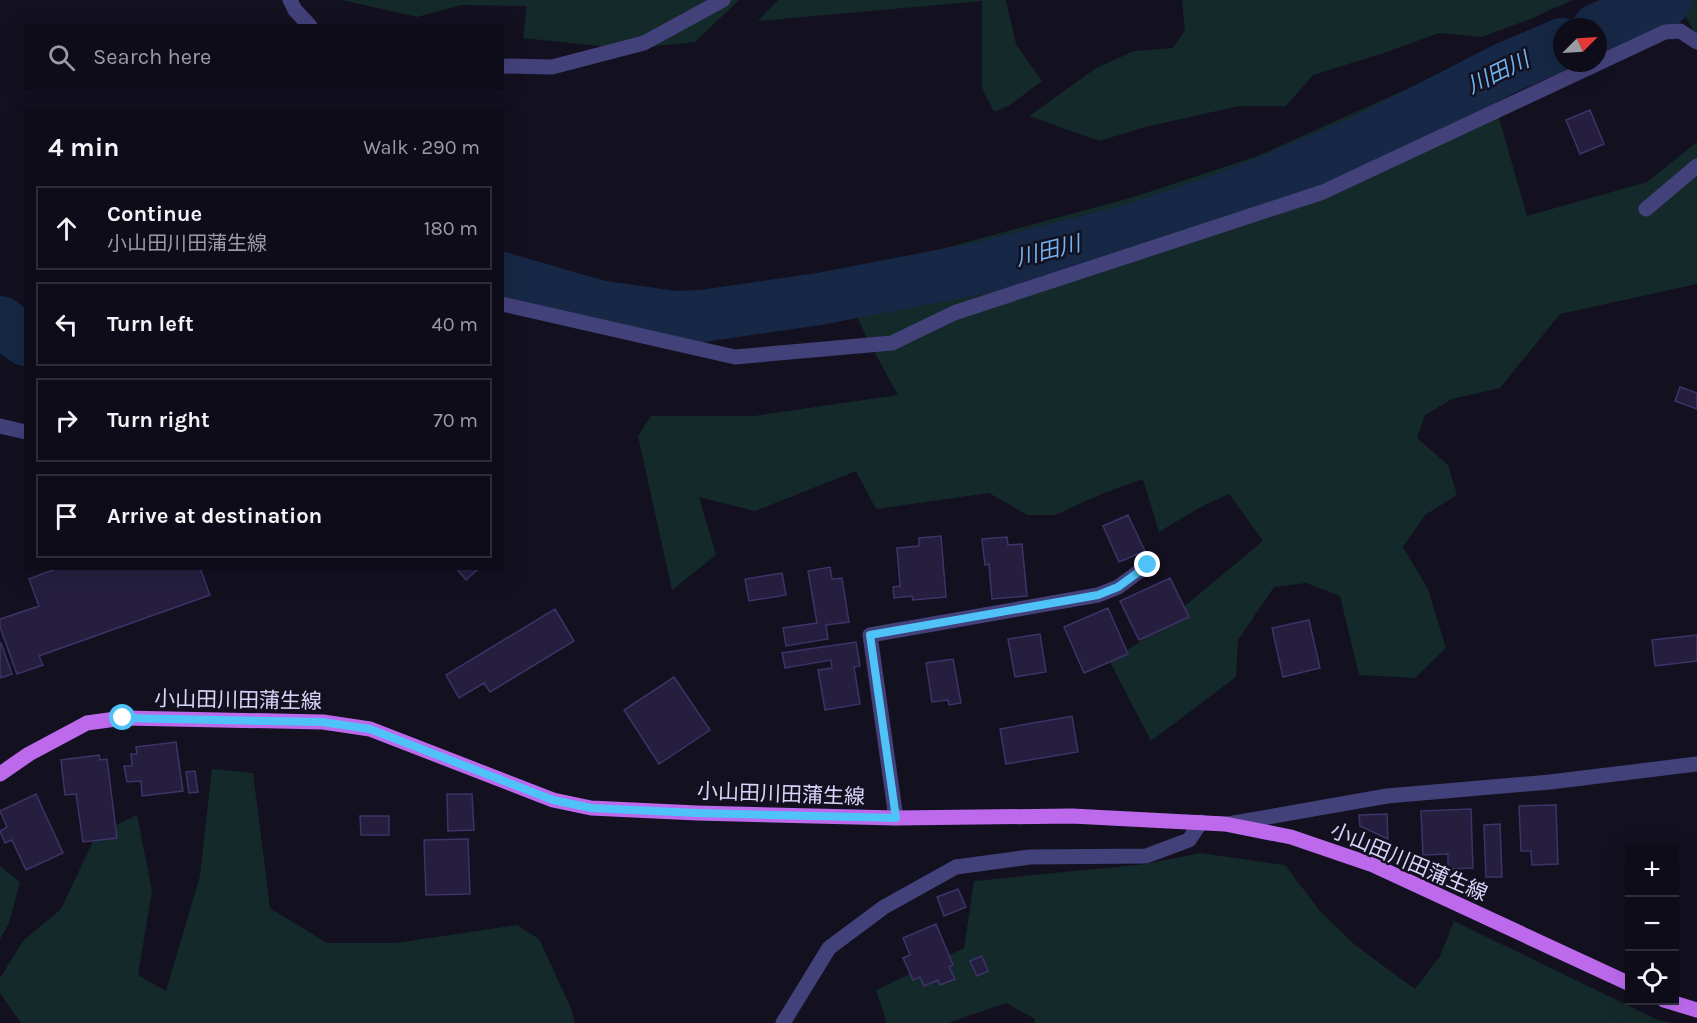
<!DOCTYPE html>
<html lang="en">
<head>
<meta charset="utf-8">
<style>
  body { margin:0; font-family:Karla,"Noto Sans JP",sans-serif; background:#171521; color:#f1f3f6 }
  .controls { position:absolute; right:18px; bottom:18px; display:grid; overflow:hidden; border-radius:0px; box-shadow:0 6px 24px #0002 }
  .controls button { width:54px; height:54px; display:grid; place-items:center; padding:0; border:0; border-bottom:2px solid #2e2c37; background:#0e0c18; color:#f1f3f6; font:30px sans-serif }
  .compass { position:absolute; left:1553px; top:18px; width:54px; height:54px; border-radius:50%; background:#0e0c18; box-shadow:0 6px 24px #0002; rotate:66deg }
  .stop { position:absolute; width:18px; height:18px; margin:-14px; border:4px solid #4fc3f7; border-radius:50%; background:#fff }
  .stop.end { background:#4fc3f7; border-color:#fff; box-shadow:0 2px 6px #0008 }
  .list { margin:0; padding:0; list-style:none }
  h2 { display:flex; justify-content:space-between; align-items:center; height:78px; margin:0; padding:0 24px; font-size:26px }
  h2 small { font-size:20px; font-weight:400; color:#9b9ba2 }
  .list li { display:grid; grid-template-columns:39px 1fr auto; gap:18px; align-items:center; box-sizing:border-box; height:84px; margin:0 12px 12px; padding:0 12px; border:2px solid #2e2c37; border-radius:0px }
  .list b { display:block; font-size:22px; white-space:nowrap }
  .list p { margin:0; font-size:20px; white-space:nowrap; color:#9b9ba2 }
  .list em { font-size:20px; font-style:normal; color:#9b9ba2 }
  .icon { flex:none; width:33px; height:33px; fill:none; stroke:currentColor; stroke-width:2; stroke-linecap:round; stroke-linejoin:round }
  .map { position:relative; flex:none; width:1697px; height:1023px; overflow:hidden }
  .search { position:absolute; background:#0e0c18; box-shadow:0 6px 24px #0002; left:24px; top:24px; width:480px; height:66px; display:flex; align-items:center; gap:15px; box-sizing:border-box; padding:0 21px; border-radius:0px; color:#9b9ba2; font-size:22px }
  .panel { position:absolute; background:#0e0c18; box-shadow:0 6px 24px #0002; left:24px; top:108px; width:480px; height:462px; border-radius:0px }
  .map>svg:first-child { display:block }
  .green { fill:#142929 }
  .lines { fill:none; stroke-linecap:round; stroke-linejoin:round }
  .river { stroke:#162845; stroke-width:52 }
  .building { fill:#251e3f; stroke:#3e3368; stroke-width:1.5 }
  .minor { stroke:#434179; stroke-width:15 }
  .major { stroke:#bc69ec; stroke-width:15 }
  .route { stroke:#4fc3f7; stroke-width:8 }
  .labels { text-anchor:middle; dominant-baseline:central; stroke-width:5; stroke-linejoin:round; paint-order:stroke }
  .street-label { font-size:21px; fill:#d9d5fa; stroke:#131020 }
  .water-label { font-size:22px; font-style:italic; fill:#6fb2ed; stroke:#131020 }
</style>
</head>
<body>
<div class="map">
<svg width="1697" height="1023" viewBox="0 0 1697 1023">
  <rect width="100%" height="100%" fill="#131020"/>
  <!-- green -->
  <path class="green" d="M 342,0 L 739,0 L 695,42 L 627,49 L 523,38 L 527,6 L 461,5 L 417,17 Z
    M 778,0 L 1006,0 L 1016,44 L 1042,81 L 1010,105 L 994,112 L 982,88 L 982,1 L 758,21 Z
    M 1182,0 L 1573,0 L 1530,19 L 1482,37 L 1439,33 L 1384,53 L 1313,75 L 1286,106 L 1239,106 L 1146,127 L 1099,141 L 1029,116 L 1096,68 L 1134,51 L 1173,48 L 1185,30 Z
    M 1676,0 L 1697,0 L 1697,37 Z
    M 1447,71 L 1493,97 L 1527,216 L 1647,182 L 1697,142 L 1697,284 L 1560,314 L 1500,388 L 1452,399 L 1425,415 L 1417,438 L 1448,465 L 1457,495 L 1425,515 L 1403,547 L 1428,589 L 1446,648 L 1415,678 L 1359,675 L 1340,596 L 1306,583 L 1274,587 L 1238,640 L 1236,677 L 1151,741 L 1110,662 L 1152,633 L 1263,541 L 1229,494 L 1199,508 L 1159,532 L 1143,479 L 1104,493 L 1055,515 L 1027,515 L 989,493 L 876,509 L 856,471 L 755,511 L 699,497 L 716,555 L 672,590 L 638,436 L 651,416 L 754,416 L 898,395 L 871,346 L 838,277 L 1130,198 L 1258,156 Z
    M 212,769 L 253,773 L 270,908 L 327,943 L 396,943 L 517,925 L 539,939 L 571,1008 L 575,1023 L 21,1023 L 0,993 L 0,978 L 23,941 L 61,909 L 96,835 L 137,815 L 152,891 L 138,975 L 166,991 L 200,876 Z
    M 1200,853 L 1285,865 L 1320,911 L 1355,945 L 1415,989 L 1440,956 L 1454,921 L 1658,1020 L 1672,1023 L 1035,1023 L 1035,1019 L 1006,1003 L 948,1023 L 887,1023 L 876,990 L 964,948 L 974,881 L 1146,864 Z
    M 0,866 L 20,882 L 9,923 L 0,939 Z"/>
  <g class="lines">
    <!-- river -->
    <path class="river" d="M 1598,29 L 1666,0
      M 502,278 L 598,306 L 674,317 L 702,316 L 819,299 L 980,268 L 1131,230 L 1237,194 L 1361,142 L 1506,68 L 1562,44
      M 0,322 L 26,340"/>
  </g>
  <!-- building -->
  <path class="building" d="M 1590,110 L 1604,144 L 1580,154 L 1566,120 Z
    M 1680,387 L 1697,393 L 1697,409 L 1675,401 Z
    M 1128,515 L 1145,551 L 1119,562 L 1103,526 Z
    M 941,536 L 946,597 L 913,600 L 912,596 L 894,598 L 893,587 L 900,586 L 897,548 L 919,546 L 919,538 Z
    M 1007,537 L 1008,545 L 1022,544 L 1027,596 L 992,599 L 989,564 L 985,565 L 982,539 Z
    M 830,567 L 832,579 L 842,578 L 849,622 L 826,625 L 828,639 L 786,646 L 783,628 L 817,623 L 808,571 Z
    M 58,568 L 200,568 L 210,595 L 39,656 L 43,665 L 17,674 L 0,627 L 0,619 L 39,606 L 29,579 Z
    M 456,568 L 476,568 L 477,570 L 466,580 Z
    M 782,573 L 786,595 L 749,601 L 745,579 Z
    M 1170,578 L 1189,617 L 1139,640 L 1120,601 Z
    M 1108,608 L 1128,654 L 1084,673 L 1064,627 Z
    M 555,609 L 574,641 L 490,692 L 484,683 L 459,698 L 446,675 Z
    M 1309,620 L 1320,668 L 1283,677 L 1272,628 Z
    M 1040,634 L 1046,672 L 1015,677 L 1008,639 Z
    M 1697,635 L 1697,661 L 1655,666 L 1652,640 Z
    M 856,642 L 860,666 L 854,667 L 860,704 L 825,710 L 818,670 L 832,668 L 831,660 L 785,668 L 782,653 Z
    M 1,643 L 12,674 L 0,678 L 0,644 Z
    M 953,659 L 961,703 L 949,705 L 948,700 L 932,702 L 926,663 Z
    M 674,677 L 710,730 L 659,764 L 624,710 Z
    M 1072,716 L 1078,752 L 1006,764 L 1000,729 Z
    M 176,742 L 183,791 L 142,796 L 141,781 L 127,782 L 124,766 L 132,766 L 131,754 L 137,754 L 136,747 Z
    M 99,755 L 100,760 L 107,759 L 117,838 L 83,842 L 76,794 L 65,795 L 61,760 Z
    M 195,771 L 198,792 L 189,793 L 186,772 Z
    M 36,794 L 63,853 L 26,870 L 12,840 L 5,843 L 0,831 L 7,827 L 0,811 Z
    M 447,794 L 472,794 L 474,830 L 448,831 Z
    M 1556,805 L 1558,864 L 1532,865 L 1531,851 L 1521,851 L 1519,806 Z
    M 1471,809 L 1473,868 L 1448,869 L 1448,854 L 1423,855 L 1421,811 Z
    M 1387,814 L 1388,839 L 1360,826 L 1359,815 Z
    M 360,816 L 389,816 L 389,835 L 361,835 Z
    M 1500,824 L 1502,877 L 1486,877 L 1484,825 Z
    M 468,839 L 470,894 L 426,895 L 424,840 Z
    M 958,889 L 966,907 L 944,916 L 937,897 Z
    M 936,924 L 953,965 L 949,967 L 955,979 L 940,985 L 938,980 L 924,986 L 920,977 L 913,980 L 903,958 L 910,955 L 903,938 Z
    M 982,956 L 988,971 L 977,976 L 970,961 Z"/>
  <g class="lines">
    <!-- minor -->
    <path class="minor" d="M 290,0 L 295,10 L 310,26
      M 502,66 L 552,67 L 644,43 L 723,0
      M 1646,209 L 1697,166
      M 502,304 L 735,357 L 892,343 L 954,313 L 1323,192 L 1665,32 L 1680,31 L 1697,42
      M 0,426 L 26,432
      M 896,818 L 870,635 L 1098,595 L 1118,587 L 1148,565
      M 1228,824 L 1387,796 L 1550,782 L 1697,764
      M 783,1023 L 829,948 L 884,907 L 956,867 L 1030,857 L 1146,856 L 1189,840 L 1201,822"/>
    <!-- major -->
    <path class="major" d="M 0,774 L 29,754 L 87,723 L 123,718 L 323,722 L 370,729 L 553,800 L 591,808 L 697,813 L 896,818 L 1072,816 L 1225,824 L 1291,837 L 1373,865 L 1630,984
      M 1664,1000 L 1697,1010"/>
  </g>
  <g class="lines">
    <!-- route -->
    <path class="route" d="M 123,718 L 322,722 L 370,729 L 553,800 L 591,808 L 697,813 L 896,818 L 870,635 L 1098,595 L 1118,587 L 1148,565"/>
  </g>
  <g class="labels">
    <!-- street labels -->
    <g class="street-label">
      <text transform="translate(238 700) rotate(1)">小山田川田蒲生線</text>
      <text transform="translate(781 794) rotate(2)">小山田川田蒲生線</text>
      <text transform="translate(1409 862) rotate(23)">小山田川田蒲生線</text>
    </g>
    <!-- water labels -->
    <g class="water-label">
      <text transform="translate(1498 73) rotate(-26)">川田川</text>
      <text transform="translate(1048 251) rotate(-14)">川田川</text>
    </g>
  </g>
</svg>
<div class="controls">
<button>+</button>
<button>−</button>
<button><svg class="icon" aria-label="locate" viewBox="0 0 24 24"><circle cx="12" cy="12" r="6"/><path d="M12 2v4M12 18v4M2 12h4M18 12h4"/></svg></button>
</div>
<svg class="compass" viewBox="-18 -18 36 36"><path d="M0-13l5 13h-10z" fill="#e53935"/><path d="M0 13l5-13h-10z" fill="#9b9ba2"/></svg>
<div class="stop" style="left:123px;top:718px"></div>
<div class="stop end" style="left:1148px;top:565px"></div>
<div class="search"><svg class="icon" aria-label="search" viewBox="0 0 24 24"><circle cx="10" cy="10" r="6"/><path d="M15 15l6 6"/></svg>Search here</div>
<section class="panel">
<h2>4 min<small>Walk · 290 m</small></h2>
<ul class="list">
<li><svg class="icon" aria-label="ahead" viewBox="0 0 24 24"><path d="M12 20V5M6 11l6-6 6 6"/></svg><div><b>Continue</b><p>小山田川田蒲生線</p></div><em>180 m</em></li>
<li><svg class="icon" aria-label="left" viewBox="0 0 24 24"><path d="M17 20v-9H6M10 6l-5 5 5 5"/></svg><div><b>Turn left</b></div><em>40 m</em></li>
<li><svg class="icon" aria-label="right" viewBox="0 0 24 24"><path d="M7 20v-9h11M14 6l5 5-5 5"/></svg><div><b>Turn right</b></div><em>70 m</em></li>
<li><svg class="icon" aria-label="arrive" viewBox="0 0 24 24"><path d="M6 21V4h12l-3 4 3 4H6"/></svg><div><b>Arrive at destination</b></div></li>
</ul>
</section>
</div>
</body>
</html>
